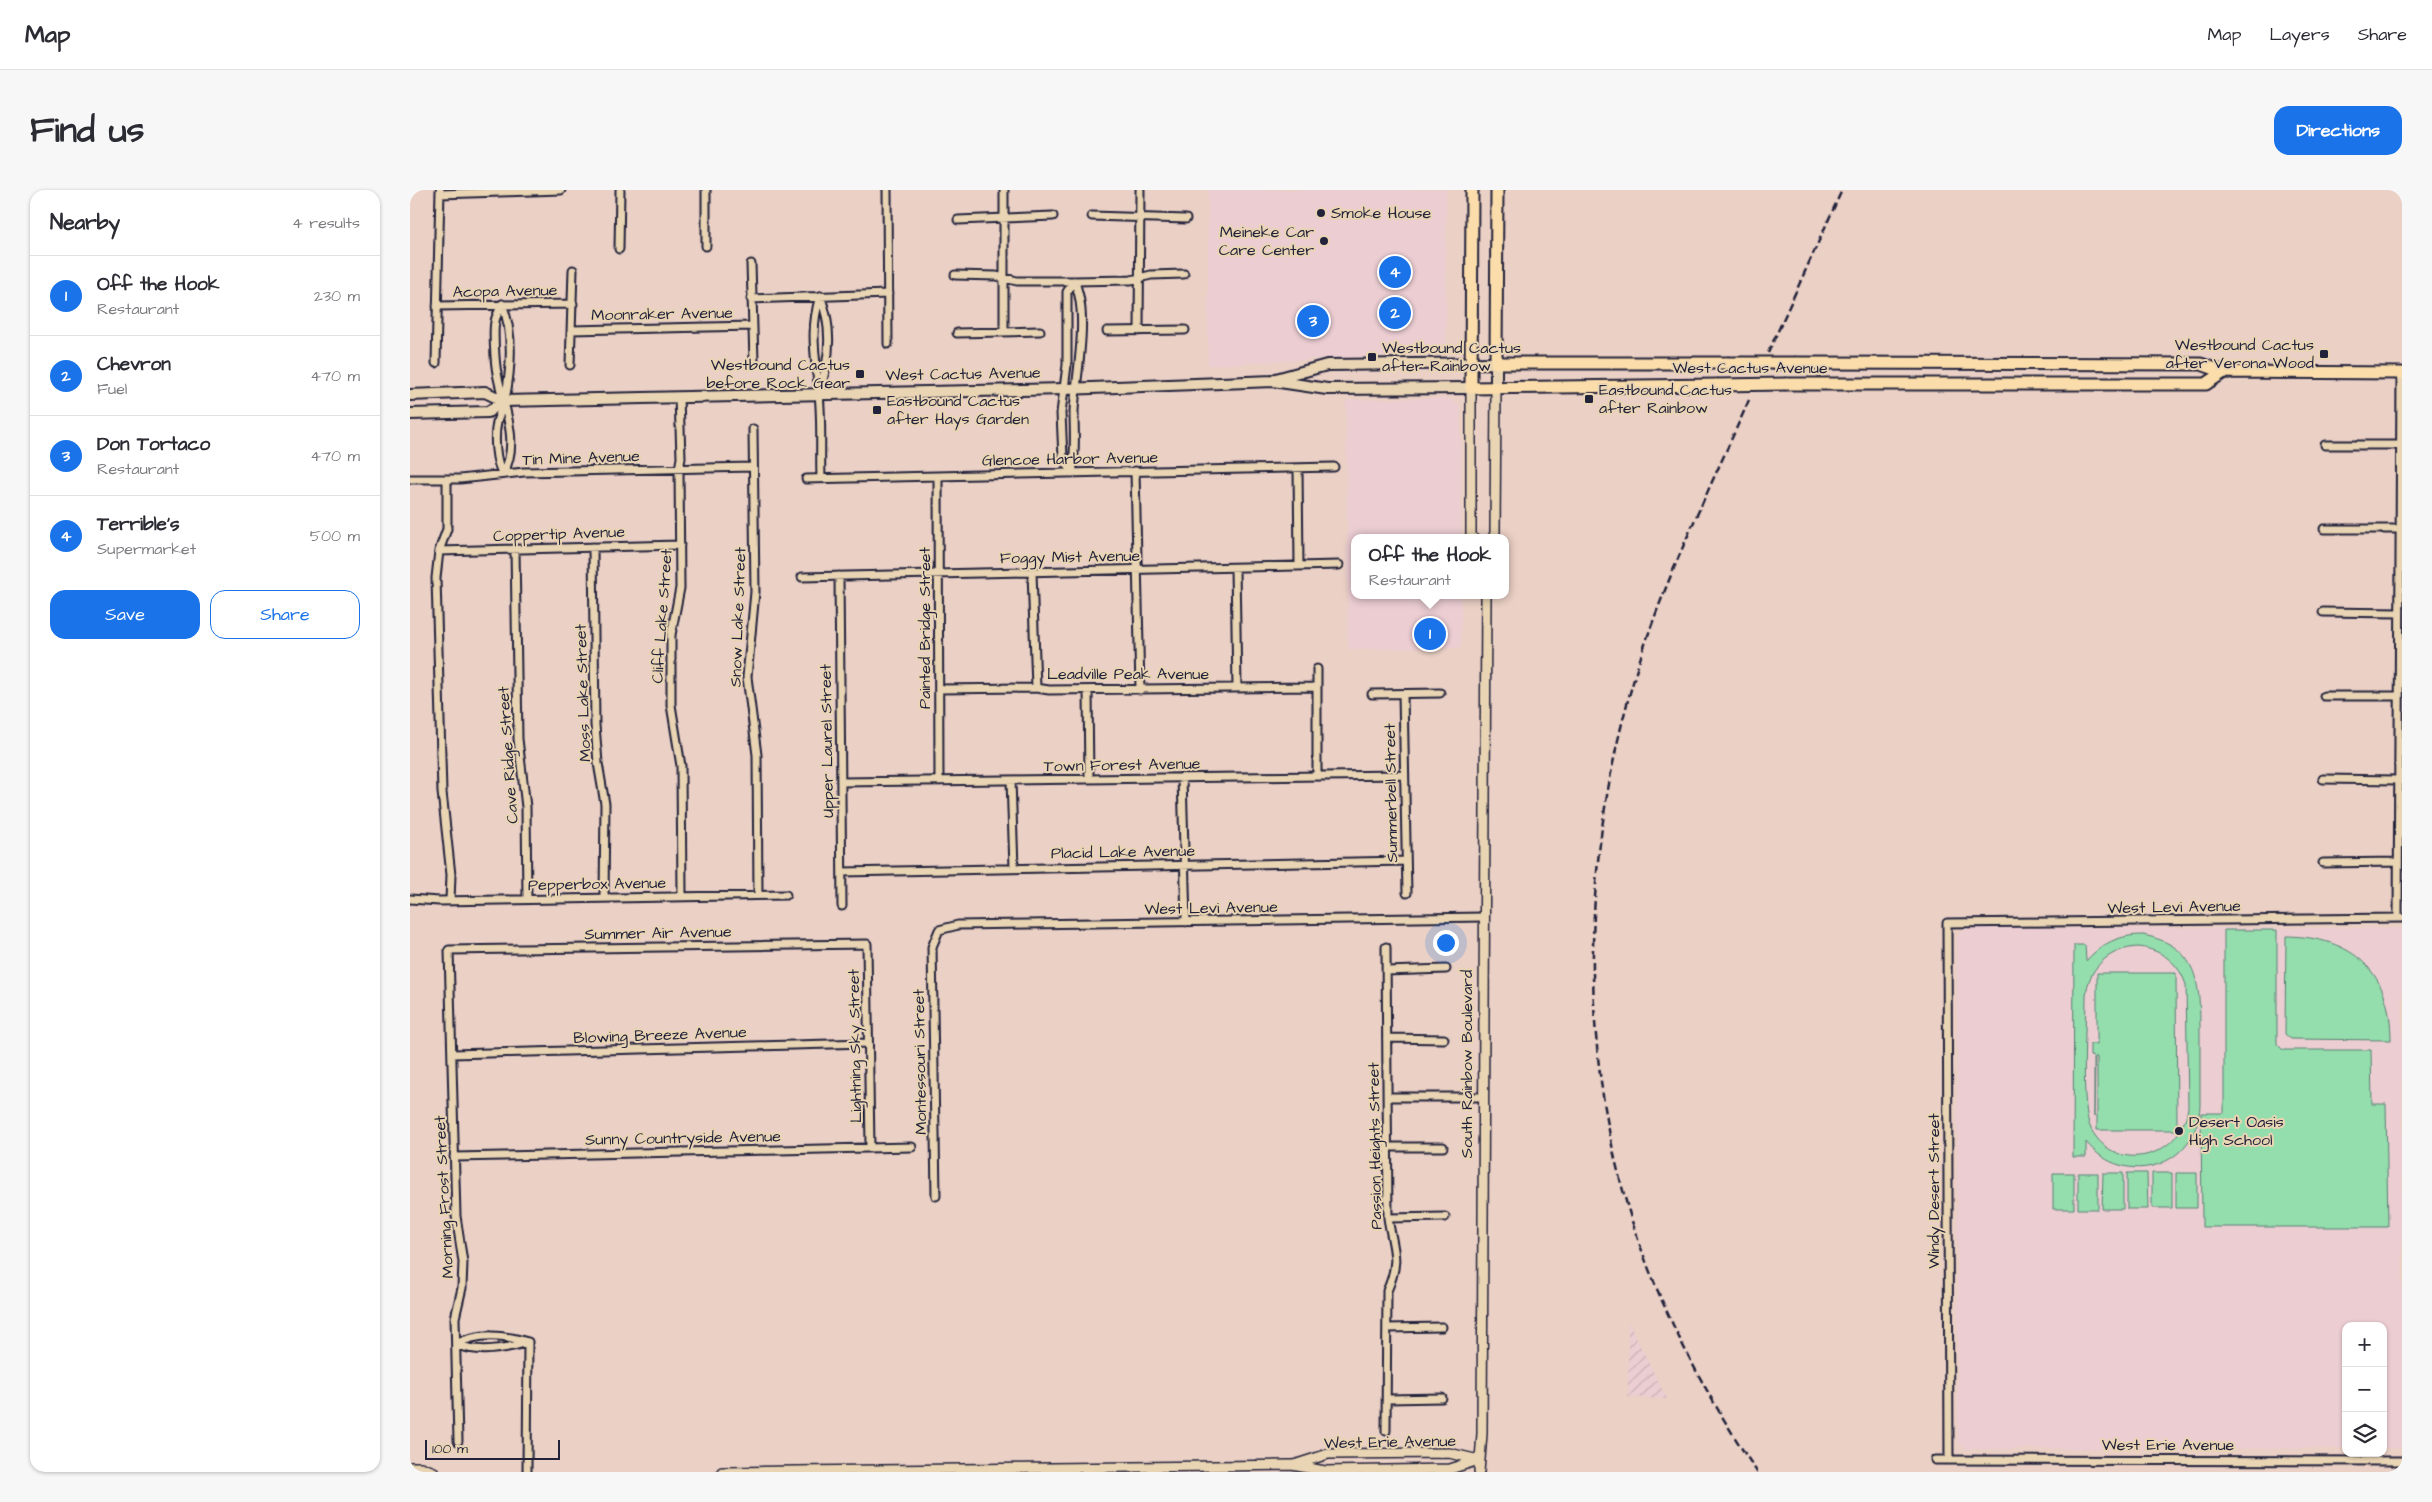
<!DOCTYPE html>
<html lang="en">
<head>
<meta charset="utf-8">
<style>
  body { margin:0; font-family:"Architects Daughter",sans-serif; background:#f7f7f7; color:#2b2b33 }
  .controls { position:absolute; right:15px; bottom:15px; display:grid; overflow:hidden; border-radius:10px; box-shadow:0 1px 4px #0004 }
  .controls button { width:45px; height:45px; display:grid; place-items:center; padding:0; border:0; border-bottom:1px solid #e1e1e2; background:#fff; color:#2b2b33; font:25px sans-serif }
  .scale { position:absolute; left:15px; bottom:12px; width:135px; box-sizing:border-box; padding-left:5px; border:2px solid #22223b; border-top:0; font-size:14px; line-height:18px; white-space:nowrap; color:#22223b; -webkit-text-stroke:4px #e9d4b3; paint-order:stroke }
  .you { position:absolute; left:1035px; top:752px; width:18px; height:18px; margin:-12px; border:4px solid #fff; border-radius:50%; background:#1a73e8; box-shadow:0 0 0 8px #1a73e833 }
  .badge { display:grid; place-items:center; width:32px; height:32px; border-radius:50%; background:#1a73e8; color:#fff; font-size:16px; font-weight:700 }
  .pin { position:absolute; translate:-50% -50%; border:2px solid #fff; box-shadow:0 1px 5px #0006 }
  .popup { position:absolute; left:941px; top:344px; width:158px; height:65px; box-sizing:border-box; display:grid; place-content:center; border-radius:10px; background:#fff; filter:drop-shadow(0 1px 4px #0005); font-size:16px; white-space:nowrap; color:#7c7c81 }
  .popup b { font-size:19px; color:#2b2b33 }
  .popup::after { content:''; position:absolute; left:50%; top:100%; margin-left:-10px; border:10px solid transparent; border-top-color:#fff }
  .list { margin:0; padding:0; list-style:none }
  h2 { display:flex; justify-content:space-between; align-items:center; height:65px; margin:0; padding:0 20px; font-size:21px }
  h2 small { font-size:16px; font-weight:400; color:#7c7c81 }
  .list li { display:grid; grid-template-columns:32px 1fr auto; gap:15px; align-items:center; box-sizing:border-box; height:80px; padding:0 20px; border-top:1px solid #e1e1e2 }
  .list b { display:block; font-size:19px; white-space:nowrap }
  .list p { margin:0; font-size:16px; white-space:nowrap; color:#7c7c81 }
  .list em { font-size:16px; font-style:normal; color:#7c7c81 }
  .actions { display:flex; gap:10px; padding:15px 20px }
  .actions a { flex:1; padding:11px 0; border:1px solid #1a73e8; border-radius:15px; text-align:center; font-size:18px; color:#1a73e8 }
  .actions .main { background:#1a73e8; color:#fff }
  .icon { flex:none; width:28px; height:28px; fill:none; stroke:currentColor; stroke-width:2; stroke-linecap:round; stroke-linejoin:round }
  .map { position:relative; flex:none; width:1992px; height:1282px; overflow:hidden; border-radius:15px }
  header { display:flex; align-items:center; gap:30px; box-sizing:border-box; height:70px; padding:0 25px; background:#fff; border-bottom:1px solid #e1e1e2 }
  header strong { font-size:24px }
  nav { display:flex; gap:28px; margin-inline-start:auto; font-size:18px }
  .intro { display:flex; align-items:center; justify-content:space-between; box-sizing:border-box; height:120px; padding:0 30px }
  h1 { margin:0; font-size:35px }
  .button { padding:12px 22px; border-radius:15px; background:#1a73e8; color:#fff; font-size:18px; font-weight:700 }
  main { display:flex; gap:30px; padding:0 30px }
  aside { flex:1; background:#fff; border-radius:15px; box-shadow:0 1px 4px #0004 }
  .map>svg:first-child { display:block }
  .built { fill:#ebcdd2 }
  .industrial { fill:url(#industrial-furrows) }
  .green { fill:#94ddac; stroke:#5b8074; fill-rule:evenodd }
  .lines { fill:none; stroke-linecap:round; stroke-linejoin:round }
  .minor-casing { stroke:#22223b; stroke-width:11 }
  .tertiary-casing { stroke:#22223b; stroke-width:12 }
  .secondary-casing { stroke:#22223b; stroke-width:14 }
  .primary-casing { stroke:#22223b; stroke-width:15 }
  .minor { stroke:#e9d4b3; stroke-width:7 }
  .tertiary { stroke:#e9d4b3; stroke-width:9 }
  .secondary { stroke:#e9d4b3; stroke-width:10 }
  .primary { stroke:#fbddab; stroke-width:11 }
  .rail { stroke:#22223b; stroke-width:2.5; stroke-dasharray:8 4; stroke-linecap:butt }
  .primary-bridge-casing { stroke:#22223b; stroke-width:15; stroke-linecap:butt }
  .primary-bridge { stroke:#fbddab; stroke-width:11 }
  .poi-dot { fill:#22223b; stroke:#e9d4b3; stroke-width:2 }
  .labels { text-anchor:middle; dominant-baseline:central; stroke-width:4; stroke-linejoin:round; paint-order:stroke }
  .poi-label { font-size:16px; fill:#22223b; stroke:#e9d4b3; text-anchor:start }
  .street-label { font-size:16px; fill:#22223b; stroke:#e9d4b3 }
</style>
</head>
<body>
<header>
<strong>Map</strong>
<nav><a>Map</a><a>Layers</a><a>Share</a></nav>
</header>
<div class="intro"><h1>Find us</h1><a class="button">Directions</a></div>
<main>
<aside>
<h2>Nearby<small>4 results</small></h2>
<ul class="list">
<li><span class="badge">1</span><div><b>Off the Hook</b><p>Restaurant</p></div><em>230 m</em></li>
<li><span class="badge">2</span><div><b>Chevron</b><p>Fuel</p></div><em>470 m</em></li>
<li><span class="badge">3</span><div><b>Don Tortaco</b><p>Restaurant</p></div><em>470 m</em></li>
<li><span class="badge">4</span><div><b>Terrible's</b><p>Supermarket</p></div><em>500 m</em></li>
</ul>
<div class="actions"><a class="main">Save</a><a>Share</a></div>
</aside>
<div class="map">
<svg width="1992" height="1282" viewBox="0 0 1992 1282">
  <defs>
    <pattern id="industrial-furrows" width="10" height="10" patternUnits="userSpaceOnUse" patternTransform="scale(1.25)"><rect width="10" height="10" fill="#ebcdd2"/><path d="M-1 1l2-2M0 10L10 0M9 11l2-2" fill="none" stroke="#c9b0b5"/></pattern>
  </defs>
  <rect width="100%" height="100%" fill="#ead0c5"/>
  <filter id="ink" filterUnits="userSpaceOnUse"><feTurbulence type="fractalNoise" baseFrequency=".02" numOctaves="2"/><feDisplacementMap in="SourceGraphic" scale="10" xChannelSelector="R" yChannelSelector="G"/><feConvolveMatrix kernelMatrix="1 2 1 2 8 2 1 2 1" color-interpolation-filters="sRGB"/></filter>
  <g filter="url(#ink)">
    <!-- built -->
    <path class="built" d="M 798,0 L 1036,0 L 1036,162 L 798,175 Z
      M 1037,208 L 1050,215 L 1051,348 L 945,348 L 945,405 L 1051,405 L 1051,458 L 938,459 L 936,210 Z
      M 1557,738 L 1992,738 L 1992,1258 L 1973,1258 L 1973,1136 L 1936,1136 L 1936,1258 L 1557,1259 L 1548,1253 L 1547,747 L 1550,741 Z"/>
    <!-- industrial -->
    <path class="industrial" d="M 1218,1132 L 1257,1209 L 1218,1207 Z"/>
    <!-- green -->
    <path class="green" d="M 1814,740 L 1867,740 L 1867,854 L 1873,860 L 1961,860 L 1962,914 L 1976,914 L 1978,1037 L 1792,1037 L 1791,923 L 1814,923 Z
      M 1733,745 C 1789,756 1790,794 1790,842 C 1790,866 1790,891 1790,915 C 1788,977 1715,1000 1676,952 L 1676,967 L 1663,967 L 1664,755 L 1675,755 L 1676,771 C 1692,753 1709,745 1733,745 ZM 1729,757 C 1752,760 1769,773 1776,795 L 1778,917 C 1772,968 1706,986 1681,939 C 1670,917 1676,835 1676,806 C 1678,777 1700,758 1729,757 Z
      M 1876,746 C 1943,747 1981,781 1981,850 L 1881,849 L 1875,844 Z
      M 1687,783 L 1766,783 L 1767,940 L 1687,940 L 1687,867 L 1685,867 L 1684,927 L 1684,867 L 1680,866 L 1680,854 L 1687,854 Z
      M 1643,983 L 1664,983 L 1664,1019 L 1643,1019 Z
      M 1668,983 L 1688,983 L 1688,1019 L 1668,1019 Z
      M 1693,983 L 1713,983 L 1713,1019 L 1692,1019 Z
      M 1717,983 L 1737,983 L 1738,1019 L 1717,1019 Z
      M 1742,983 L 1762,983 L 1762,1018 L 1742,1018 Z
      M 1766,983 L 1787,983 L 1787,1018 L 1766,1018 Z"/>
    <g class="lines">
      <!-- minor casing -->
      <g class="minor-casing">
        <path id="minor" d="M 477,0 L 478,154
          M 594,0 L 594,142
          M 30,4 L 151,0
          M 682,26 L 776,29
          M 548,30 L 643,26
          M 296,56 L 296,0
          M 209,59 L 210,0
          M 341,74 L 344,171
          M 545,85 L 586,86 L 607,91 L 664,91 L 721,90 L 741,85 L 774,84
          M 410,106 C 399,142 406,168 409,204 C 412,232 410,261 411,288
          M 341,109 L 478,104
          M 92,114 C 104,143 101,180 95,210 C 93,217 89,224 87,232 C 84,247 85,272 93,284 C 111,252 93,216 87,183 C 85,174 83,141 85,132 C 85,127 90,120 92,114
          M 27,116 L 163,114
          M 161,140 L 343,136
          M 697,141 L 775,140
          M 729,141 L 730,0
          M 547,143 L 630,141
          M 26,173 L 30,0
          M 160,175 L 163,80
          M 409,203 C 420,171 423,137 410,106
          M 269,207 L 271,268 L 269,279 L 270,398 L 261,445 L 261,515 L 271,576 L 272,706
          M 343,239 L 345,402 L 337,487 L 347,565 L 348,705
          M 1915,255 L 1990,255
          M 888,278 L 889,376
          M 725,281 L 730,500
          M 662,283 L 653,268 L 651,223 L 657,175 L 657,102 L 664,91
          M 662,283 C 666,262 664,242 664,221 C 666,185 680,123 664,91
          M 528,286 L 529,591
          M 0,289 L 50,289 L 114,282 L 343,277
          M 37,289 L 37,339 L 29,361 L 26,388 L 32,602 L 41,685 L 40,711
          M 396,289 L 924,277
          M 1914,339 L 1990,339
          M 183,357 L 185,535 L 188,573 L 195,614 L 194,708
          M 105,359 L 108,549 L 116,617 L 117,709
          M 29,361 L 270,355
          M 825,378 L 827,498
          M 622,382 L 626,498
          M 429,386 L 432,716
          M 392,387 L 929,375
          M 1913,422 L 1989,423
          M 907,479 L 907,586
          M 529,499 L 626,498 L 639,500 L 907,497
          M 678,500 L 679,589
          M 962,504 L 1030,503
          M 993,504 L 997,703
          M 1914,506 L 1989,506
          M 772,587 L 776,732
          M 1913,589 L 1988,590
          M 601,590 L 604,678
          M 431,592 L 993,585
          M 1913,673 L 1988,672
          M 432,682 L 996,671
          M 0,709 L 29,711 L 376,705
          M 1988,728 L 1991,183
          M 976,757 L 978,1028 C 983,1060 991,1069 977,1101 L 976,1241
          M 976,781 L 1036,779
          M 977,848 L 1034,849
          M 42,864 L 458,853
          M 977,907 L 1073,907
          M 978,957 L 1033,957
          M 44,967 L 502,957
          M 526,1006 L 522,757 L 529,740 L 548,735 L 1074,727
          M 978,1028 L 1035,1027
          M 977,1138 L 1032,1137
          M 46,1154 C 70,1142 93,1145 118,1152
          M 46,1154 C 68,1164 96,1159 118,1152
          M 978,1209 L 1032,1208
          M 48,1251 L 45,1128 L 52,1098 L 53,1072 L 46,1026 L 39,760 L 457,754 L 460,958
          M 1525,1270 L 1992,1271
          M 1539,1270 L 1537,733 L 1992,728
          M 117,1282 L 118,1152"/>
      </g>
      <!-- tertiary casing -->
      <g class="tertiary-casing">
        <path id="tertiary" d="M 1061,198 L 1061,345 L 1063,348
          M 1083,348 L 1085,343 L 1086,198
          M 884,1275 L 918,1264 L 1039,1263 L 1069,1270
          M 0,1277 L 11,1277 L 24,1282
          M 312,1282 L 882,1275 L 915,1281 L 1040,1279 L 1069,1270
          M 1069,1282 L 1072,1244 L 1076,405"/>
      </g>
      <!-- secondary casing -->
      <g class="secondary-casing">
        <path id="secondary" d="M 866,189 L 917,175 L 1086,173 L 1086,198
          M 0,205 L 75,202 L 94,211 L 655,199 L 863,191 L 917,199 L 1061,198
          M 0,224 L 78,222 L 94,211"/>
      </g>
      <!-- primary casing -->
      <g class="primary-casing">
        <path id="primary" d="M 1062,0 L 1061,198 L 1307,195
          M 1087,0 L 1086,173 L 1317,173
          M 1386,173 L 1791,174 L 1814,182 L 1992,183
          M 1376,194 L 1796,194 L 1814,182"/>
      </g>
      <!-- minor -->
      <use href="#minor" class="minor"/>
      <!-- tertiary -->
      <use href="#tertiary" class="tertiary"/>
      <!-- secondary -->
      <use href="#secondary" class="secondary"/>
      <!-- primary -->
      <use href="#primary" class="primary"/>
      <!-- rail -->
      <path class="rail" d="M 1358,163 L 1432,0
        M 1339,210 C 1299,301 1252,393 1224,489 C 1167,682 1166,898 1242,1087 C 1270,1156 1306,1220 1347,1282"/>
      <!-- primary-bridge casing -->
      <g class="primary-bridge-casing">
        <path id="primary-bridge" d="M 1317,173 L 1386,173
          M 1307,195 L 1376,194"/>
      </g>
      <!-- primary-bridge -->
      <use href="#primary-bridge" class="primary-bridge"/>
    </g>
  </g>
  <!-- markers -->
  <g class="poi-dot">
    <circle cx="911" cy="23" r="5"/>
    <circle cx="914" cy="51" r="5"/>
    <rect x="1909" y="159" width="10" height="10" rx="2.5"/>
    <rect x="957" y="162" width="10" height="10" rx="2.5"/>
    <rect x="445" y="179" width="10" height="10" rx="2.5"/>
    <rect x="1174" y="204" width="10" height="10" rx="2.5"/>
    <rect x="462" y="215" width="10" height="10" rx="2.5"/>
    <circle cx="1769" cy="941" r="5"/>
  </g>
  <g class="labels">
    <!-- poi labels -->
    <g class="poi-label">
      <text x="921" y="23">Smoke House</text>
      <text x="904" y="42" text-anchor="end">Meineke Car<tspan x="904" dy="18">Care Center</tspan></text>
      <text x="1904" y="155" text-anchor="end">Westbound Cactus<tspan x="1904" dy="18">after Verona Wood</tspan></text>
      <text x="972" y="158">Westbound Cactus<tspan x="972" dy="18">after Rainbow</tspan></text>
      <text x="440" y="175" text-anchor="end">Westbound Cactus<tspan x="440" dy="18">before Rock Gear</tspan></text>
      <text x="1189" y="200">Eastbound Cactus<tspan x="1189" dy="18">after Rainbow</tspan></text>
      <text x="477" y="211">Eastbound Cactus<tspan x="477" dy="18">after Hays Garden</tspan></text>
      <text x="1779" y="932">Desert Oasis<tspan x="1779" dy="18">High School</tspan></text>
    </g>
    <!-- street labels -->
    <g class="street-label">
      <text transform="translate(95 101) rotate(-1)">Acopa Avenue</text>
      <text transform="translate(252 124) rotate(-1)">Moonraker Avenue</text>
      <text x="1340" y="178">West Cactus Avenue</text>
      <text transform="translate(553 184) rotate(-1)">West Cactus Avenue</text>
      <text transform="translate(171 268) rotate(-2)">Tin Mine Avenue</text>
      <text transform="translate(660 269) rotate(-1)">Glencoe Harbor Avenue</text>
      <text transform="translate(149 344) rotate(-2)">Coppertip Avenue</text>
      <text transform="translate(660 367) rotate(-1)">Foggy Mist Avenue</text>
      <text transform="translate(252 426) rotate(-86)">Cliff Lake Street</text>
      <text transform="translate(328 427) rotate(-88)">Snow Lake Street</text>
      <text transform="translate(515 438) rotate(-90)">Painted Bridge Street</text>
      <text x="718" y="484">Leadville Peak Avenue</text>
      <text transform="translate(173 503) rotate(-92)">Moss Lake Street</text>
      <text transform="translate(417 551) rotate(-91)">Upper Laurel Street</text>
      <text transform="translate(98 565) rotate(-94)">Cave Ridge Street</text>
      <text transform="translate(712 575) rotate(-1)">Town Forest Avenue</text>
      <text transform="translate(981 603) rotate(-91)">Summerbell Street</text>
      <text transform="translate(713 662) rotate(-1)">Placid Lake Avenue</text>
      <text transform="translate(187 694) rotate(-1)">Pepperbox Avenue</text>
      <text transform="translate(1764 717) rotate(-1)">West Levi Avenue</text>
      <text transform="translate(801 718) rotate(-1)">West Levi Avenue</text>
      <text transform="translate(248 743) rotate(-1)">Summer Air Avenue</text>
      <text transform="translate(250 845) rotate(-2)">Blowing Breeze Avenue</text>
      <text transform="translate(445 856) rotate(-91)">Lightning Sky Street</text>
      <text transform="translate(510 872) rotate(-91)">Montessouri Street</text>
      <text transform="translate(1057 874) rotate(-90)">South Rainbow Boulevard</text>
      <text transform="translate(273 948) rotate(-1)">Sunny Countryside Avenue</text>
      <text transform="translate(965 956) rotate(-91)">Passion Heights Street</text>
      <text transform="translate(1524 1001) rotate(-90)">Windy Desert Street</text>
      <text transform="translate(34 1007) rotate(-93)">Morning Frost Street</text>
      <text transform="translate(980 1252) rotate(-1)">West Erie Avenue</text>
      <text x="1758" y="1255">West Erie Avenue</text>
    </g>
  </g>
</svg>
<div class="controls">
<button>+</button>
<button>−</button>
<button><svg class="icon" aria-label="layers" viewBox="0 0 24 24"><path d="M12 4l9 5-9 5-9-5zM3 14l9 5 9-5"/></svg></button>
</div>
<div class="scale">100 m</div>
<div class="you"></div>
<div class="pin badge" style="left:1020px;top:444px">1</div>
<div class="popup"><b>Off the Hook</b>Restaurant</div>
<div class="pin badge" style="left:985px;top:123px">2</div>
<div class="pin badge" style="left:903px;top:131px">3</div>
<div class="pin badge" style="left:985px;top:82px">4</div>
</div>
</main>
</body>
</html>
